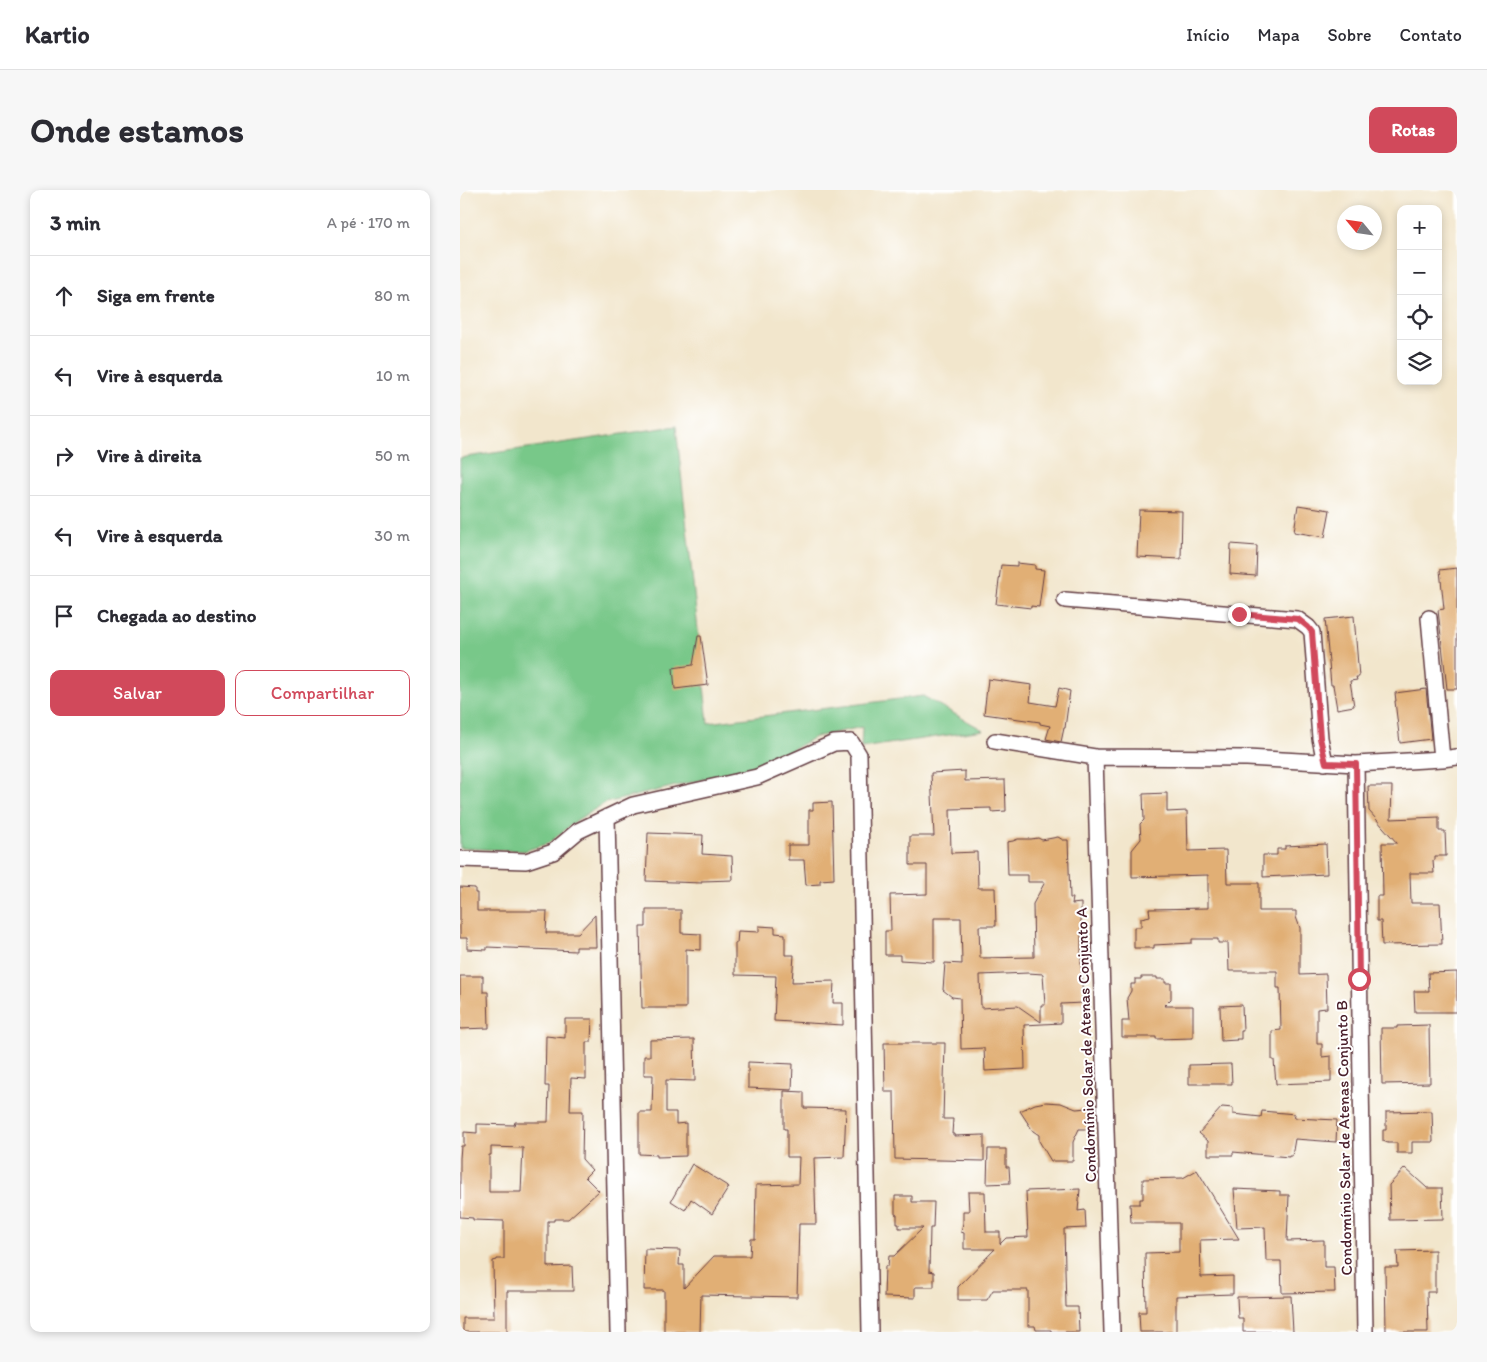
<!DOCTYPE html>
<html lang="pt">
<head>
<meta charset="utf-8">
<style>
  body { margin:0; font-family:Itim,sans-serif; background:#f7f7f7; color:#2b2b33 }
  .controls { position:absolute; right:15px; top:15px; display:grid; overflow:hidden; border-radius:10px; box-shadow:0 2px 8px #0003 }
  .controls button { width:45px; height:45px; display:grid; place-items:center; padding:0; border:0; border-bottom:1px solid #e1e1e2; background:#fff; color:#2b2b33; font:25px sans-serif }
  .compass { position:absolute; left:877px; top:15px; width:45px; height:45px; border-radius:50%; background:#fff; box-shadow:0 2px 8px #0003; rotate:299deg }
  .stop { position:absolute; width:15px; height:15px; margin:-11px; border:4px solid #d1495b; border-radius:50%; background:#fff }
  .stop.end { background:#d1495b; border-color:#fff; box-shadow:0 1px 5px #0008 }
  .list { margin:0; padding:0; list-style:none }
  h2 { display:flex; justify-content:space-between; align-items:center; height:65px; margin:0; padding:0 20px; font-size:21px }
  h2 small { font-size:16px; font-weight:400; color:#7c7c81 }
  .list li { display:grid; grid-template-columns:32px 1fr auto; gap:15px; align-items:center; box-sizing:border-box; height:80px; padding:0 20px; border-top:1px solid #e1e1e2 }
  .list b { display:block; font-size:19px; white-space:nowrap }
  .list em { font-size:16px; font-style:normal; color:#7c7c81 }
  .actions { display:flex; gap:10px; padding:15px 20px }
  .actions a { flex:1; padding:11px 0; border:1px solid #d1495b; border-radius:10px; text-align:center; font-size:18px; color:#d1495b }
  .actions .main { background:#d1495b; color:#fff }
  .icon { flex:none; width:28px; height:28px; fill:none; stroke:currentColor; stroke-width:2; stroke-linecap:round; stroke-linejoin:round }
  .map { position:relative; flex:none; width:997px; height:1142px; overflow:hidden; border-radius:10px }
  header { display:flex; align-items:center; gap:30px; box-sizing:border-box; height:70px; padding:0 25px; background:#fff; border-bottom:1px solid #e1e1e2 }
  header strong { font-size:24px }
  nav { display:flex; gap:28px; margin-inline-start:auto; font-size:18px }
  .intro { display:flex; align-items:center; justify-content:space-between; box-sizing:border-box; height:120px; padding:0 30px }
  h1 { margin:0; font-size:35px }
  .button { padding:12px 22px; border-radius:10px; background:#d1495b; color:#fff; font-size:18px; font-weight:700 }
  main { display:flex; gap:30px; padding:0 30px }
  aside { flex:1; background:#fff; border-radius:10px; box-shadow:0 2px 8px #0003 }
  .map>svg:first-child { display:block }
  .green { fill:#78c889; stroke:#61745a }
  .building { fill:#e1af74; fill-rule:evenodd }
  .lines { fill:none; stroke-linecap:round; stroke-linejoin:round }
  .minor-casing { stroke:#633d43; stroke-width:18 }
  .minor { stroke:#fff; stroke-width:15 }
  .route { stroke:#d1495b; stroke-width:6 }
  .labels { text-anchor:middle; dominant-baseline:central; stroke-width:4; stroke-linejoin:round; paint-order:stroke }
  .street-label { font-size:16px; fill:#4a1f2b; stroke:#fff }
</style>
</head>
<body>
<header>
<strong>Kartio</strong>
<nav><a>Início</a><a>Mapa</a><a>Sobre</a><a>Contato</a></nav>
</header>
<div class="intro"><h1>Onde estamos</h1><a class="button">Rotas</a></div>
<main>
<aside>
<h2>3 min<small>A pé · 170 m</small></h2>
<ul class="list">
<li><svg class="icon" aria-label="ahead" viewBox="0 0 24 24"><path d="M12 20V5M6 11l6-6 6 6"/></svg><div><b>Siga em frente</b></div><em>80 m</em></li>
<li><svg class="icon" aria-label="left" viewBox="0 0 24 24"><path d="M17 20v-9H6M10 6l-5 5 5 5"/></svg><div><b>Vire à esquerda</b></div><em>10 m</em></li>
<li><svg class="icon" aria-label="right" viewBox="0 0 24 24"><path d="M7 20v-9h11M14 6l5 5-5 5"/></svg><div><b>Vire à direita</b></div><em>50 m</em></li>
<li><svg class="icon" aria-label="left" viewBox="0 0 24 24"><path d="M17 20v-9H6M10 6l-5 5 5 5"/></svg><div><b>Vire à esquerda</b></div><em>30 m</em></li>
<li><svg class="icon" aria-label="arrive" viewBox="0 0 24 24"><path d="M6 21V4h12l-3 4 3 4H6"/></svg><div><b>Chegada ao destino</b></div></li>
</ul>
<div class="actions"><a class="main">Salvar</a><a>Compartilhar</a></div>
</aside>
<div class="map">
<svg width="997" height="1142" viewBox="0 0 997 1142">
  <rect width="100%" height="100%" fill="#fff"/>
  <filter id="ink" filterUnits="userSpaceOnUse"><feTurbulence type="fractalNoise" baseFrequency=".02" numOctaves="2"/><feDisplacementMap in="SourceGraphic" scale="10" xChannelSelector="R" yChannelSelector="G"/><feConvolveMatrix kernelMatrix="1 2 1 2 8 2 1 2 1" color-interpolation-filters="sRGB"/></filter>
  <filter id="wash" filterUnits="userSpaceOnUse"><feTurbulence type="fractalNoise" baseFrequency=".0096" numOctaves="4" result="noise"/><feDisplacementMap in="SourceGraphic" scale="20" xChannelSelector="R" yChannelSelector="G"/><feGaussianBlur stdDeviation="1.12" result="paint"/><feColorMatrix in="noise" values="0 0 0 0 0 0 0 0 0 0 0 0 0 0 0 0 0 1.4 0 .05"/><feComposite in="paint" operator="in"/></filter>
  <g filter="url(#wash)">
    <rect width="100%" height="100%" fill="#f2e6cc"/>
    <!-- green -->
    <path class="green" d="M 216,236 L 248,533 L 463,506 L 523,540 L 401,558 L 402,537 L 355,547 L 313,570 L 299,576 L 145,613 L 117,630 L 89,653 L 64,661 L 0,658 L 0,268 Z"/>
    <g id="blocks">
      <!-- building -->
      <path class="building" d="M 838,315 L 870,320 L 865,347 L 834,342 Z
        M 679,320 L 722,321 L 721,369 L 677,367 Z
        M 771,354 L 797,356 L 796,386 L 770,384 Z
        M 557,373 L 575,375 L 575,379 L 584,380 L 579,417 L 571,416 L 571,418 L 536,414 L 541,375 L 557,376 Z
        M 997,378 L 997,499 L 987,499 L 978,420 L 984,419 L 980,380 Z
        M 894,426 L 899,487 L 896,487 L 897,490 L 890,491 L 894,516 L 877,519 L 873,495 L 871,495 L 865,429 Z
        M 238,446 L 241,446 L 248,495 L 215,499 L 213,478 L 233,475 Z
        M 528,489 L 572,495 L 570,512 L 595,516 L 599,498 L 610,501 L 605,538 L 604,538 L 601,552 L 586,549 L 590,536 L 580,534 L 580,532 L 524,524 Z
        M 966,499 L 971,549 L 940,553 L 935,511 L 936,511 L 935,503 Z
        M 505,581 L 505,591 L 545,590 L 546,621 L 531,622 L 531,618 L 490,619 L 491,663 L 517,662 L 518,698 L 535,698 L 536,736 L 519,736 L 520,768 L 574,767 L 573,714 L 585,692 L 568,692 L 568,685 L 548,685 L 547,652 L 553,651 L 558,649 L 571,649 L 578,648 L 582,650 L 598,647 L 603,650 L 608,650 L 610,708 L 613,708 L 612,714 L 621,713 L 621,773 L 623,813 L 601,814 L 601,833 L 564,835 L 565,879 L 525,881 L 524,858 L 501,859 L 500,808 L 492,807 L 483,800 L 485,773 L 502,774 L 501,728 L 474,728 L 474,772 L 440,770 L 440,765 L 425,765 L 425,741 L 431,741 L 430,705 L 467,704 L 467,675 L 450,675 L 450,646 L 474,646 L 471,583 ZM 568,783 L 583,784 L 585,815 L 581,815 L 581,832 L 558,816 L 521,818 L 520,785 Z
        M 908,596 L 932,596 L 931,629 L 979,627 L 979,641 L 985,641 L 986,666 L 975,666 L 975,670 L 973,671 L 974,683 L 950,683 L 951,713 L 980,713 L 982,754 L 922,755 L 921,731 L 917,731 L 917,706 L 923,706 L 922,653 L 937,653 L 909,621 Z
        M 707,603 L 707,622 L 727,621 L 728,661 L 766,660 L 767,693 L 799,693 L 799,721 L 836,721 L 836,727 L 840,738 L 840,785 L 866,784 L 867,818 L 857,819 L 857,854 L 862,854 L 862,867 L 871,866 L 871,892 L 816,894 L 814,870 L 812,870 L 812,841 L 821,840 L 820,798 L 817,798 L 817,781 L 769,781 L 768,753 L 758,753 L 758,749 L 732,749 L 732,753 L 694,755 L 694,758 L 674,758 L 674,737 L 681,737 L 681,728 L 690,726 L 689,719 L 748,718 L 748,685 L 672,687 L 672,660 L 681,649 L 680,634 L 684,630 L 683,604 Z
        M 372,612 L 374,689 L 360,690 L 360,694 L 346,695 L 344,670 L 328,670 L 328,655 L 349,655 L 349,620 L 353,620 L 353,613 Z
        M 188,643 L 243,645 L 242,664 L 272,666 L 273,690 L 242,691 L 242,693 L 186,691 Z
        M 866,654 L 867,684 L 803,687 L 803,665 L 817,665 L 817,659 L 825,659 L 825,656 Z
        M 0,697 L 15,698 L 15,703 L 17,703 L 17,721 L 87,721 L 86,743 L 118,743 L 135,725 L 136,757 L 116,757 L 116,761 L 27,757 L 27,760 L 7,759 L 7,748 L 0,748 Z
        M 186,720 L 221,720 L 221,743 L 241,744 L 241,760 L 226,759 L 226,818 L 182,818 L 180,737 L 186,737 Z
        M 299,736 L 315,737 L 315,743 L 325,744 L 325,765 L 334,765 L 332,792 L 374,791 L 373,813 L 383,813 L 383,835 L 314,831 L 316,786 L 275,785 L 275,753 L 277,753 L 278,741 L 299,742 Z
        M 997,782 L 997,822 L 955,822 L 954,801 L 969,801 L 968,783 Z
        M 0,786 L 23,786 L 23,802 L 28,802 L 29,838 L 0,839 Z
        M 681,787 L 697,787 L 697,789 L 705,789 L 705,793 L 711,793 L 711,809 L 704,816 L 733,816 L 733,848 L 696,849 L 696,847 L 662,847 L 662,831 L 669,831 L 667,808 L 671,801 L 671,794 L 675,794 L 675,789 L 681,789 Z
        M 782,815 L 783,841 L 781,841 L 781,849 L 776,849 L 777,850 L 761,851 L 760,816 Z
        M 105,829 L 132,829 L 131,852 L 126,852 L 126,889 L 111,888 L 110,921 L 123,921 L 122,969 L 132,980 L 125,987 L 139,1001 L 108,1029 L 94,1029 L 94,1031 L 88,1031 L 88,1077 L 112,1076 L 113,1101 L 47,1101 L 47,1142 L 3,1142 L 3,1128 L 34,1128 L 33,1071 L 37,1070 L 37,1069 L 44,1069 L 44,1031 L 13,1030 L 13,1028 L 0,1027 L 0,968 L 1,956 L 4,956 L 4,942 L 17,943 L 17,934 L 54,935 L 55,932 L 88,932 L 89,896 L 85,896 L 86,846 L 105,848 ZM 31,957 L 63,958 L 61,1002 L 29,1002 L 29,965 L 31,965 Z
        M 969,835 L 970,893 L 922,894 L 921,838 L 937,838 L 937,836 Z
        M 234,849 L 235,891 L 206,890 L 206,922 L 216,922 L 216,934 L 226,933 L 226,966 L 197,967 L 197,965 L 179,964 L 179,922 L 192,922 L 193,885 L 184,885 L 184,866 L 190,866 L 190,850 Z
        M 424,853 L 485,853 L 483,929 L 493,929 L 492,944 L 494,944 L 494,946 L 524,945 L 524,971 L 435,969 L 434,902 L 425,902 Z
        M 288,872 L 333,874 L 332,900 L 288,898 Z
        M 771,874 L 772,894 L 729,894 L 729,875 Z
        M 324,901 L 344,902 L 344,918 L 386,919 L 384,967 L 354,968 L 356,1034 L 339,1034 L 337,1107 L 241,1105 L 240,1142 L 204,1142 L 204,1100 L 184,1100 L 185,1059 L 220,1060 L 219,1075 L 224,1075 L 224,1098 L 254,1066 L 290,1066 L 291,1049 L 295,1049 L 296,995 L 338,994 L 339,967 L 327,967 L 327,939 L 324,939 Z
        M 586,912 L 601,913 L 616,919 L 629,918 L 629,939 L 619,939 L 613,952 L 613,971 L 591,971 L 579,951 L 579,945 L 573,941 L 560,921 L 575,914 Z
        M 762,917 L 773,918 L 773,924 L 801,927 L 802,921 L 835,924 L 834,928 L 877,930 L 876,952 L 835,949 L 832,966 L 829,966 L 829,967 L 773,962 L 773,965 L 748,965 L 748,951 L 739,943 Z
        M 972,921 L 973,952 L 952,952 L 952,963 L 937,963 L 937,953 L 928,953 L 923,951 L 923,940 L 926,940 L 926,922 Z
        M 528,959 L 546,959 L 546,977 L 549,977 L 550,993 L 527,994 Z
        M 232,974 L 269,997 L 252,1024 L 231,1009 L 225,1020 L 211,1011 Z
        M 945,978 L 967,998 L 982,998 L 983,1029 L 930,1030 L 929,995 Z
        M 737,980 L 779,1049 L 740,1050 L 741,1087 L 773,1086 L 773,1104 L 716,1106 L 716,1142 L 680,1142 L 679,1122 L 686,1122 L 685,1063 L 719,1062 L 719,1033 L 671,1033 L 670,1014 L 680,1014 L 680,1009 L 683,1009 L 683,989 L 723,988 Z
        M 620,999 L 618,1021 L 625,1020 L 626,1038 L 604,1039 L 606,1117 L 618,1117 L 619,1142 L 591,1142 L 591,1140 L 576,1140 L 575,1136 L 568,1136 L 568,1100 L 533,1100 L 527,1110 L 498,1110 L 498,1097 L 535,1059 L 504,1059 L 504,1043 L 501,1042 L 503,1033 L 503,1021 L 509,1021 L 508,1002 L 525,1002 L 526,1042 L 540,1042 L 540,1054 L 546,1048 L 568,1047 L 566,1001 Z
        M 774,999 L 820,1001 L 820,1005 L 829,1005 L 827,1051 L 864,1050 L 864,1077 L 874,1077 L 875,1102 L 822,1103 L 821,1071 L 806,1071 L 805,1037 L 777,1038 Z
        M 435,1006 L 452,1006 L 452,1012 L 474,1012 L 473,1038 L 470,1038 L 469,1081 L 474,1082 L 474,1097 L 455,1097 L 455,1108 L 424,1107 L 425,1076 L 428,1076 L 429,1066 L 434,1066 L 463,1038 L 439,1038 L 439,1034 L 437,1034 L 437,1025 L 435,1024 Z
        M 975,1060 L 975,1102 L 967,1102 L 968,1142 L 926,1142 L 925,1077 L 938,1077 L 937,1061 Z
        M 831,1106 L 833,1142 L 783,1142 L 783,1128 L 778,1128 L 777,1107 Z"/>
    </g>
  </g>
  <g filter="url(#ink)">
    <use href="#blocks" fill-opacity="0" stroke="#633d43" stroke-width="1"/>
    <g class="lines">
      <!-- minor casing -->
      <g class="minor-casing">
        <path id="minor" d="M 605,410 L 837,429 L 848,437 L 852,442 L 860,548 L 865,573
          M 969,428 L 982,569
          M 535,551 L 635,567 L 787,568 L 896,574 L 982,569 L 997,567
          M 635,567 L 652,1142
          M 896,574 L 905,1142
          M 147,627 L 158,1142
          M 0,669 L 66,671 L 93,662 L 118,641 L 173,615 L 297,587 L 374,553 L 391,552 L 399,565 L 410,1142"/>
      </g>
      <!-- minor -->
      <use href="#minor" class="minor"/>
    </g>
  </g>
  <g class="lines" filter="url(#ink)">
    <!-- route -->
    <path class="route" d="M 779,424 L 838,429 L 848,437 L 852,442 L 860,548 L 866,573 L 896,574 L 899,789"/>
  </g>
  <g class="labels">
    <!-- street labels -->
    <g class="street-label">
      <text transform="translate(626 855) rotate(-92)">Condomínio Solar de Atenas Conjunto A</text>
      <text transform="translate(884 948) rotate(-91)">Condomínio Solar de Atenas Conjunto B</text>
    </g>
  </g>
</svg>
<div class="controls">
<button>+</button>
<button>−</button>
<button><svg class="icon" aria-label="locate" viewBox="0 0 24 24"><circle cx="12" cy="12" r="6"/><path d="M12 2v4M12 18v4M2 12h4M18 12h4"/></svg></button>
<button><svg class="icon" aria-label="layers" viewBox="0 0 24 24"><path d="M12 4l9 5-9 5-9-5zM3 14l9 5 9-5"/></svg></button>
</div>
<svg class="compass" viewBox="-18 -18 36 36"><path d="M0-13l5 13h-10z" fill="#e53935"/><path d="M0 13l5-13h-10z" fill="#7c7c81"/></svg>
<div class="stop" style="left:899px;top:789px"></div>
<div class="stop end" style="left:779px;top:424px"></div>
</div>
</main>
</body>
</html>
